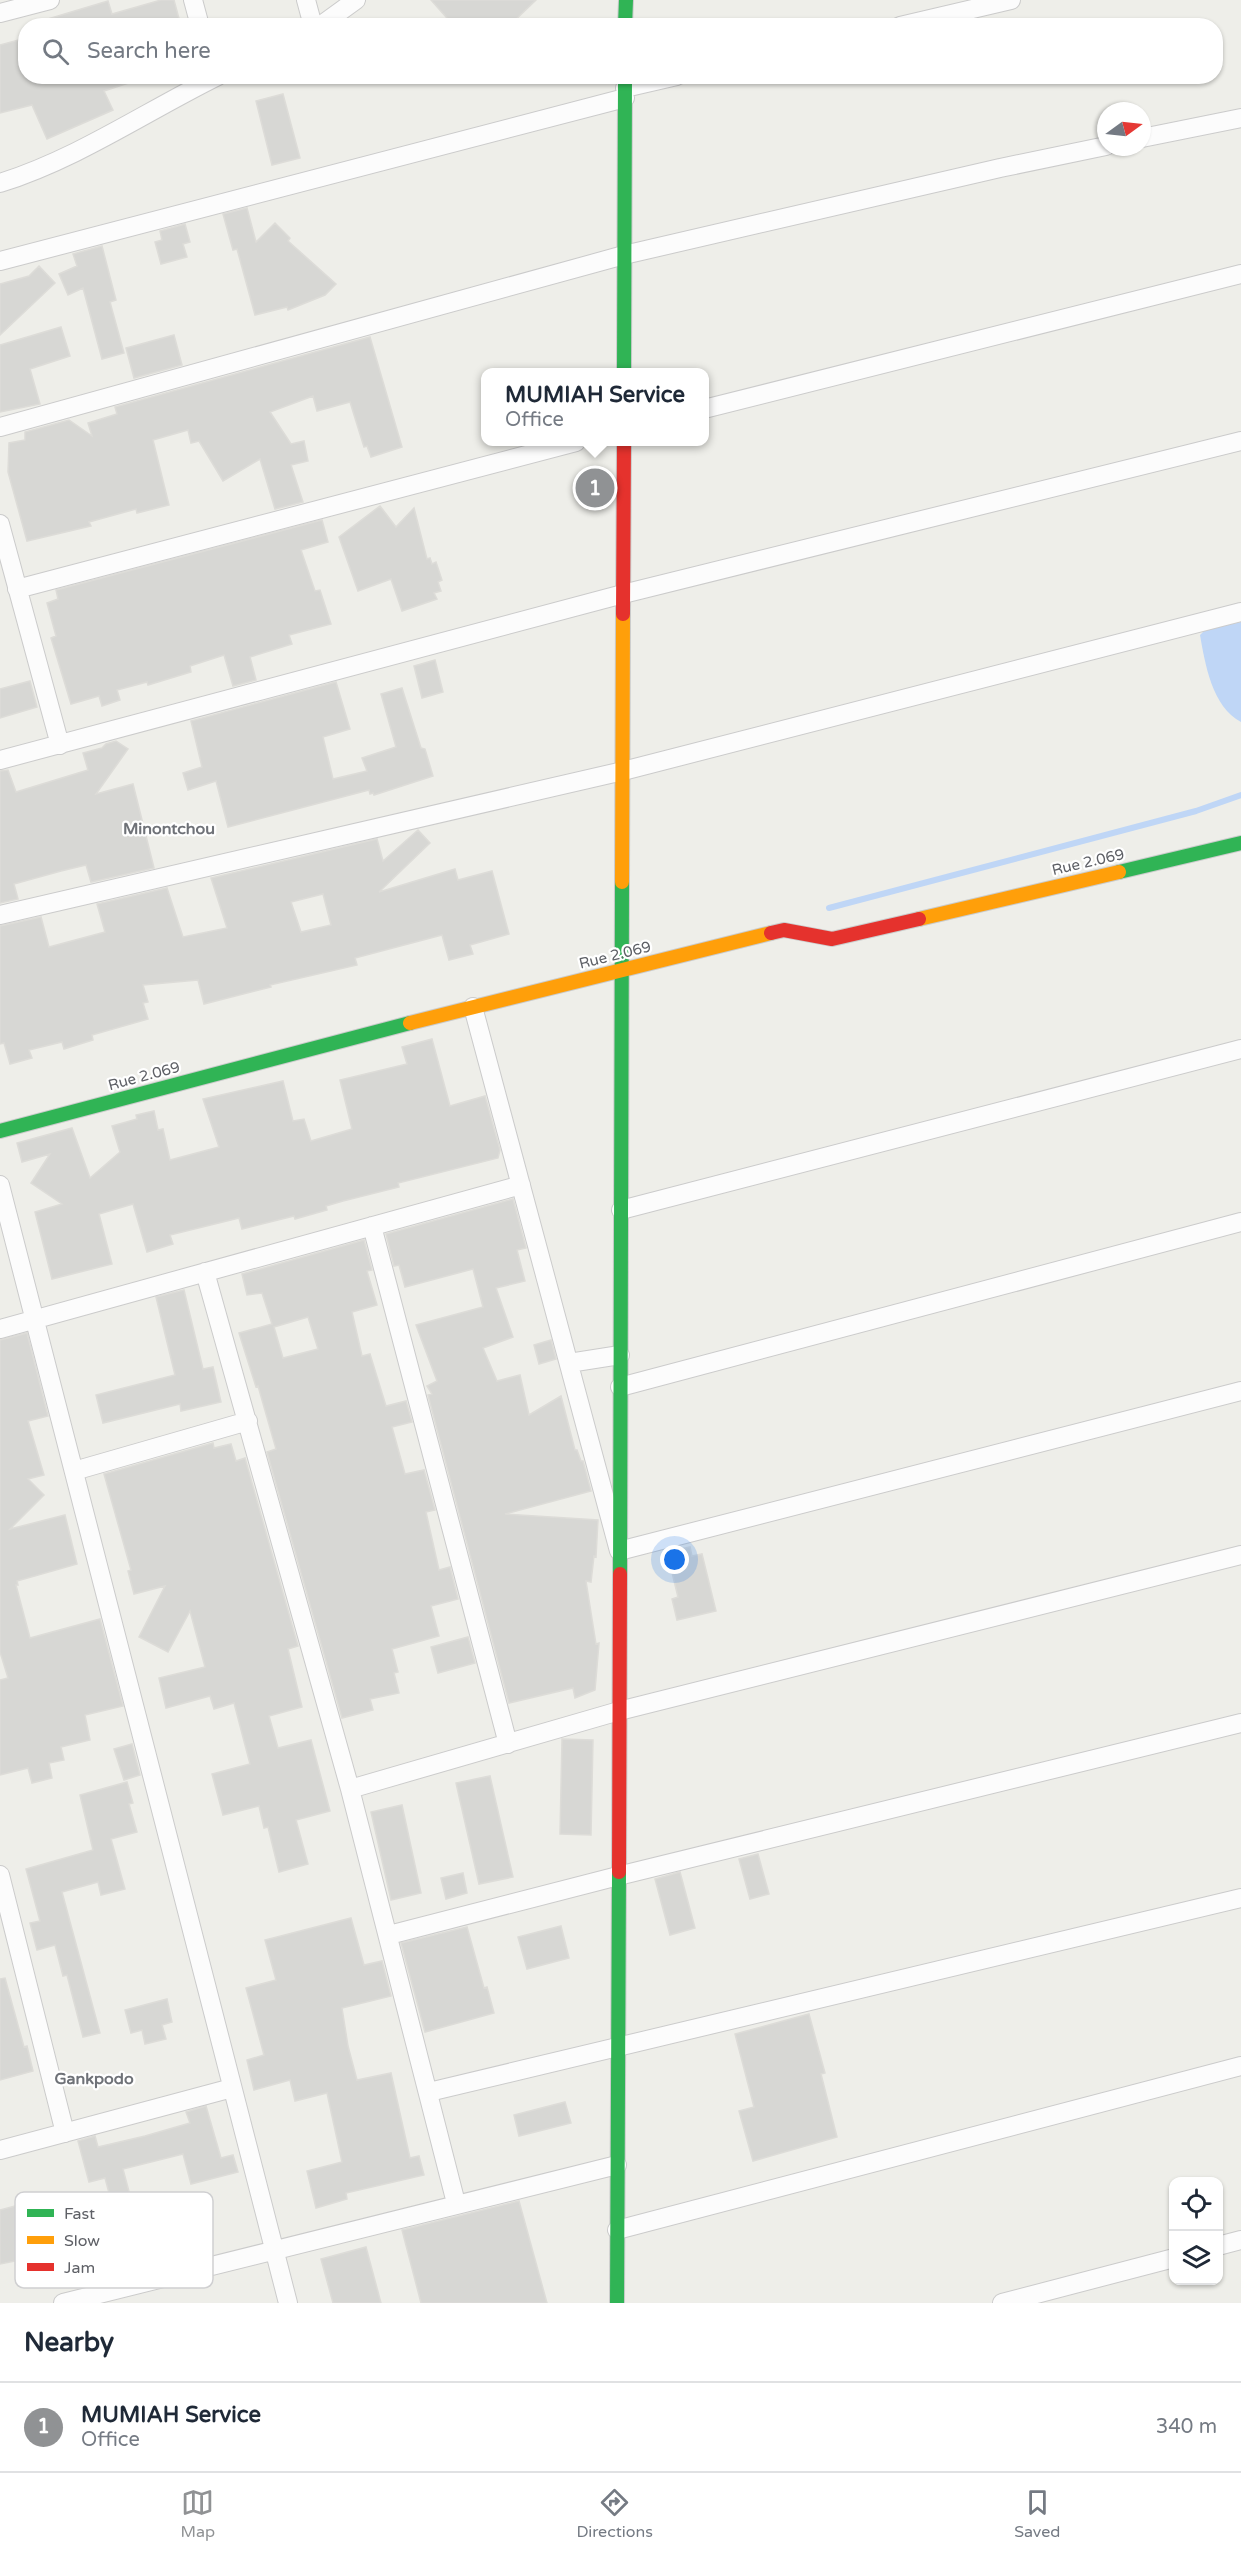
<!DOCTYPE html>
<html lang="en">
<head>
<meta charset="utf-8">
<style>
  body { margin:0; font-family:"Varela Round",sans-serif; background:#f6f6f7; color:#1f2937 }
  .controls { position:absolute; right:18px; bottom:18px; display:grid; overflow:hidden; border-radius:12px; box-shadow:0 2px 4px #0004 }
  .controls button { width:54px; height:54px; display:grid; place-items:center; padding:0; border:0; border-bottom:2px solid #e0e1e3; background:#fff; color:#1f2937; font:30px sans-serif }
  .compass { position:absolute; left:1097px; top:102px; width:54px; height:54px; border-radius:50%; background:#fff; box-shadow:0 2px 4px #0004; rotate:75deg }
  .you { position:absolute; left:675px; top:1560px; width:21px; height:21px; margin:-15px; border:4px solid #fff; border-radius:50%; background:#1a73e8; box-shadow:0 0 0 9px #1a73e833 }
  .badge { display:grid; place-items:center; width:39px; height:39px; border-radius:50%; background:#909294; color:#fff; font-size:20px; font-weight:700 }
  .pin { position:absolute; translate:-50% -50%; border:3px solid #fff; box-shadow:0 2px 6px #0006 }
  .popup { position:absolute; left:481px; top:368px; width:228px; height:78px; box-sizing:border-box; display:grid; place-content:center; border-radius:12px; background:#fff; filter:drop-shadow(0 2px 4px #0005); font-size:20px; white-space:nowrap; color:#747a83 }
  .popup b { font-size:22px; color:#1f2937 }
  .popup::after { content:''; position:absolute; left:50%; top:100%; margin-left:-12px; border:12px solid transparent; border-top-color:#fff }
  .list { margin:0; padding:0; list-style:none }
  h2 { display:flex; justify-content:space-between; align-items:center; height:78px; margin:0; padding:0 24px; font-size:26px }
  h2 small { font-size:20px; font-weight:400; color:#747a83 }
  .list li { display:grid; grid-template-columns:39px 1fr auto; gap:18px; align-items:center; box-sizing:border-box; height:90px; padding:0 24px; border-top:2px solid #e0e1e3 }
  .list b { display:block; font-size:22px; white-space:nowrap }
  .list p { margin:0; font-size:20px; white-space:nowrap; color:#747a83 }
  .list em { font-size:20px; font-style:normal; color:#747a83 }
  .icon { flex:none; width:33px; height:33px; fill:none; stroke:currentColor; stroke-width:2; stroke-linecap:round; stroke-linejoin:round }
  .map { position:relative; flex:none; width:1241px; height:2303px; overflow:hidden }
  .search { position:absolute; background:#fff; box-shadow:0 2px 4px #0004; left:18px; right:18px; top:18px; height:66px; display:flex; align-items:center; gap:15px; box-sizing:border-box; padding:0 21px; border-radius:24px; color:#747a83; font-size:22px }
  .sheet { height:168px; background:#fff }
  nav { display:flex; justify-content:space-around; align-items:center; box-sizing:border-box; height:84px; border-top:2px solid #e0e1e3; background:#fff; font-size:16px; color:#747a83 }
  nav a { display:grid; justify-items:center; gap:3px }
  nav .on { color:#909294 }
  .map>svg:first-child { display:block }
  .water { fill:#bfd6f6 }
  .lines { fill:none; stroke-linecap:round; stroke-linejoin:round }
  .stream { stroke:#bfd6f6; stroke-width:6 }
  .building { fill:#d7d7d4; stroke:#dddcd8; stroke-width:1.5; fill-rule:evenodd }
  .street-casing { stroke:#cbcbcb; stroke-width:20 }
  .fast-casing { stroke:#cacbcb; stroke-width:16 }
  .slow-casing { stroke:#cacbcb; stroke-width:16 }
  .jam-casing { stroke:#cacbcb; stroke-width:16 }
  .street { stroke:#fcfcfc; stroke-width:18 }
  .fast { stroke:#30b455; stroke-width:14 }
  .slow { stroke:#ff9f0a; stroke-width:14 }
  .jam { stroke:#e5322d; stroke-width:14 }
  .labels { text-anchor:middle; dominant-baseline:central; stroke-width:4.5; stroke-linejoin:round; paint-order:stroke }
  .street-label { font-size:15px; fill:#5e6066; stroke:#fff }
  .neighbourhood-label { font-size:16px; font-weight:bold; fill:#6f7278; stroke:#fff }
  .key { fill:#fff; stroke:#cfcfd1; stroke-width:1.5 }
  .key-label { font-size:16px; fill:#5e6066 }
</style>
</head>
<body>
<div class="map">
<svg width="1241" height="2303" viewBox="0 0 1241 2303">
  <rect width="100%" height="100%" fill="#eeeee9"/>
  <!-- water -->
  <path class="water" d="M 1241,622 L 1241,722 C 1212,707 1205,663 1200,635 L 1205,630 Z"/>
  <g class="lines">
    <!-- stream -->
    <path class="stream" d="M 829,908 L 1196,811 L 1241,795"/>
  </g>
  <!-- building -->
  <path class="building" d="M 161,0 L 174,0 L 181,26 L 41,26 L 41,21 L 108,1 L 112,14 Z
    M 431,0 L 536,0 L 509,26 L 454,26 Z
    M 26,38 L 26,76 L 138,76 L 138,80 L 104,91 L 113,110 L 47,139 L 32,105 L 0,113 L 0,45 Z
    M 283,94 L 300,158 L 272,165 L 256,101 Z
    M 247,208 L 256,242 L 275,223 L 290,238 L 288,241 L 336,284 L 325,295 L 288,310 L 287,307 L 255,315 L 237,249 L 233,250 L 223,214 Z
    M 185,224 L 190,242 L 183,244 L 187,257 L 161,264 L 155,242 L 162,240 L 160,231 Z
    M 102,246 L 116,300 L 110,302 L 124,353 L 102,359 L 83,288 L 68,295 L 59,274 L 77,266 L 73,254 Z
    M 39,266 L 55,283 L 0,335 L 0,284 L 29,276 Z
    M 61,327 L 70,356 L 30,369 L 40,404 L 0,412 L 0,345 Z
    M 174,335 L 182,365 L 134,378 L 126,348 Z
    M 370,337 L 402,447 L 371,457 L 367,446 L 364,447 L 350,402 L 317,411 L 313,396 L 270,412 L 291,444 L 304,441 L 308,461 L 291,465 L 303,502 L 275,509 L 260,459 L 223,481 L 199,441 L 191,443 L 188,430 L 153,440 L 169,505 L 137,513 L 136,509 L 89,522 L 91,526 L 27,541 L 8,472 L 9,443 L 25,440 L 25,432 L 69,420 L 92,436 L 88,423 L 117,414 L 115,407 Z
    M 380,506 L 396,527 L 414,508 L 427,559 L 430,558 L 432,564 L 436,562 L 442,580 L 438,582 L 441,591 L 434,593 L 437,599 L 402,611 L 391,579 L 358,591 L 339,537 Z
    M 322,520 L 328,542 L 301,550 L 315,591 L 320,590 L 331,624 L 289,635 L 292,644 L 250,657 L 256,680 L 233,686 L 224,655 L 190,666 L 191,672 L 148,685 L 147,682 L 117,690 L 120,700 L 102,706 L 99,696 L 71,704 L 51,638 L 56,636 L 47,603 L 58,599 L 56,590 Z
    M 435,660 L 443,692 L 422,698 L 414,666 Z
    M 30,681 L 37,707 L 0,718 L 0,689 Z
    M 336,682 L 350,729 L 323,737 L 333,779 L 367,771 L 362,758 L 396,747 L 381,694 L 402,688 L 421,748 L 425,749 L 433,776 L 374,795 L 373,793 L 370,794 L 369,790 L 228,827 L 216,781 L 188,790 L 183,773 L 202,767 L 191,721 Z
    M 116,741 L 128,749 L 96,794 L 133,784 L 154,868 L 91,882 L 86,865 L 61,871 L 14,884 L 18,899 L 0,903 L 0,771 L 8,770 L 16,792 L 88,770 L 83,753 L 102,748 L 106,744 Z
    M 418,830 L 430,843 L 379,892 L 455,869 L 458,880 L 492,871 L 509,934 L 470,945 L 473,954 L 449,960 L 442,935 L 355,958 L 357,965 L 270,985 L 271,987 L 204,1004 L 198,980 L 143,985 L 148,1002 L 143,1003 L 148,1019 L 92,1035 L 93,1040 L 64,1049 L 62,1042 L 29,1050 L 32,1058 L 10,1064 L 4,1043 L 0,1044 L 0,926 L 41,917 L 49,947 L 105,932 L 97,904 L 167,888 L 183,937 L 227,928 L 211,878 L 377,839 L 383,861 ZM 323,894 L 331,925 L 301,932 L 291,902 Z
    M 432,1039 L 450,1106 L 485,1096 L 500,1150 L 498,1158 L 398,1183 L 399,1187 L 343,1201 L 326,1206 L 327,1210 L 295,1219 L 294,1216 L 242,1229 L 239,1218 L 170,1235 L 173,1244 L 147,1252 L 133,1204 L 99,1214 L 112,1264 L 52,1279 L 35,1212 L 62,1204 L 31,1183 L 50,1154 L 22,1162 L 17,1143 L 72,1128 L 90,1178 L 120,1152 L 112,1126 L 137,1119 L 136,1115 L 154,1111 L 158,1130 L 163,1129 L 170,1160 L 219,1147 L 203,1099 L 283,1081 L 293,1121 L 304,1119 L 311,1141 L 352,1129 L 340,1080 L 407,1064 L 402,1047 Z
    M 513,1199 L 526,1248 L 517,1250 L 525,1281 L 496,1288 L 513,1337 L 483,1348 L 497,1381 L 520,1375 L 529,1415 L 561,1396 L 575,1450 L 577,1450 L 581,1461 L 583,1461 L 591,1491 L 505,1514 L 598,1520 L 596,1557 L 594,1556 L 591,1582 L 586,1581 L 596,1644 L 599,1643 L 595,1690 L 575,1698 L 573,1688 L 509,1703 L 428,1395 L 432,1394 L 427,1386 L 437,1381 L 416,1325 L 483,1307 L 473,1269 L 405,1287 L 399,1265 L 394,1266 L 386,1234 Z
    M 364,1240 L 372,1270 L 367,1271 L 377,1305 L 352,1312 L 362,1356 L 370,1354 L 386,1406 L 406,1401 L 412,1422 L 392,1427 L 405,1474 L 424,1470 L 435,1510 L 426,1512 L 439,1570 L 450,1567 L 458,1599 L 431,1606 L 439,1636 L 392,1649 L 398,1672 L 394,1673 L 399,1693 L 370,1699 L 373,1710 L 342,1718 L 267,1452 L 276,1449 L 258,1386 L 256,1387 L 239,1333 L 272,1324 L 262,1293 L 247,1295 L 242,1274 ZM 308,1317 L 318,1349 L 283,1358 L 274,1327 Z
    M 184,1290 L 203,1369 L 213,1367 L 221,1402 L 181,1411 L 180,1404 L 103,1423 L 96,1395 L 175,1375 L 156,1297 Z
    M 27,1333 L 48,1416 L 28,1421 L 44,1475 L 28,1479 L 44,1495 L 10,1529 L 65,1515 L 77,1564 L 17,1581 L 18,1585 L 16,1585 L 30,1638 L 100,1619 L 123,1706 L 85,1715 L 90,1740 L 61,1747 L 64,1760 L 49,1763 L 52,1778 L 32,1783 L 28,1768 L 0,1775 L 0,1680 L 8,1678 L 0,1652 L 0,1340 Z
    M 551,1340 L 556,1359 L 539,1364 L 534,1345 Z
    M 213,1443 L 214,1448 L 231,1444 L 236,1461 L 245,1458 L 298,1646 L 288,1649 L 302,1707 L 269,1716 L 278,1748 L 311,1740 L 330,1811 L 296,1820 L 308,1864 L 279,1872 L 268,1827 L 264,1828 L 259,1806 L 223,1815 L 212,1774 L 250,1764 L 234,1703 L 214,1709 L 210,1696 L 166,1708 L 159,1678 L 205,1667 L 190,1611 L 168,1652 L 139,1637 L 165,1586 L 134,1594 L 128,1571 L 131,1570 L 104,1474 Z
    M 690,1547 L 692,1556 L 702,1554 L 716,1611 L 677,1620 L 672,1599 L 678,1597 L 667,1552 Z
    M 468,1637 L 475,1663 L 438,1673 L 431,1647 Z
    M 562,1739 L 593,1740 L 591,1835 L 560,1834 Z
    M 132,1744 L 140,1775 L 124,1780 L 114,1749 Z
    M 490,1776 L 513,1877 L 479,1884 L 456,1783 Z
    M 127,1782 L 133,1803 L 129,1804 L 137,1832 L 111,1839 L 125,1889 L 101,1895 L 98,1882 L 62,1892 L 100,2033 L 83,2037 L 67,1975 L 63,1976 L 55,1945 L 37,1950 L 30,1923 L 40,1921 L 26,1869 L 93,1850 L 80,1795 Z
    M 402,1805 L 421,1893 L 391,1900 L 371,1812 Z
    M 758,1854 L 769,1894 L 750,1899 L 739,1859 Z
    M 680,1872 L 695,1928 L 670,1935 L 655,1879 Z
    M 463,1873 L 467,1893 L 446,1899 L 441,1878 Z
    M 351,1918 L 364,1965 L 382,1961 L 391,1996 L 342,2008 L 348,2046 L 357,2080 L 391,2073 L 410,2158 L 419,2156 L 424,2175 L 346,2193 L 347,2199 L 316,2208 L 307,2171 L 342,2162 L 327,2093 L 295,2101 L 290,2080 L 254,2090 L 247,2060 L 264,2055 L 246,1988 L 276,1980 L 265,1940 Z
    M 561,1926 L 569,1958 L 527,1969 L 518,1937 Z
    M 467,1927 L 484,1988 L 487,1987 L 494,2013 L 425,2032 L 401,1943 Z
    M 5,1978 L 24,2047 L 27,2046 L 33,2071 L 0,2080 L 0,1979 Z
    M 167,1999 L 172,2022 L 162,2025 L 166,2039 L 145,2044 L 142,2030 L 131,2033 L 125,2010 Z
    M 809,2014 L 825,2073 L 821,2074 L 837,2137 L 753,2161 L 739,2111 L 754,2107 L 735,2034 Z
    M 565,2102 L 571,2123 L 519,2136 L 514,2115 Z
    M 206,2106 L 221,2158 L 233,2155 L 238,2172 L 191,2184 L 183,2154 L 123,2169 L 136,2218 L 117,2223 L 105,2178 L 89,2182 L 78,2141 L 95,2136 L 98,2147 L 145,2136 L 190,2123 L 186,2112 Z
    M 45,2198 L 62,2261 L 24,2272 L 20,2260 L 0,2264 L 0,2210 Z
    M 519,2201 L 547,2303 L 421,2303 L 402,2230 Z
    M 366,2247 L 381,2303 L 333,2303 L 321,2259 Z"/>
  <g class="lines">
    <!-- street casing -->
    <g class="street-casing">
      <path id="street" d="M 193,0 L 200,26
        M 306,0 L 313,26
        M 0,13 L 50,0
        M 320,26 L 356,0
        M 900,26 L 1011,0
        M 625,88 L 677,76
        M 1142,138 L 1241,118
        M 0,183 C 77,159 145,112 218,76
        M 0,261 L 625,98
        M 704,409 L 1241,274
        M 0,427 L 624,255 L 1000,168 L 1106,146
        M 0,524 L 60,745
        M 17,589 L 576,442
        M 0,760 L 623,594 L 1241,441
        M 0,915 L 623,771 L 1241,612
        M 473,1007 L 619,1551 L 1241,1391
        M 0,1185 L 288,2303
        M 621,1210 L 1241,1049
        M 372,1226 L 508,1744
        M 205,1272 L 350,1789 L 456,2203
        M 0,1329 L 521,1185
        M 569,1363 L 620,1355
        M 620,1387 L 1241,1222
        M 74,1471 L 248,1421
        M 350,1789 L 619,1711 L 1241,1555
        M 0,1875 L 65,2133
        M 389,1935 L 618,1876 L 1241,1723
        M 429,2092 L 1241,1898
        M 0,2150 L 232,2088
        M 617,2230 L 1241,2066
        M 1218,2246 L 1241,2240
        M 63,2303 L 617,2165
        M 1002,2303 L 1174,2258"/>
    </g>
    <!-- fast casing -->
    <g class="fast-casing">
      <path id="fast" d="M 625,26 L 626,0
        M 624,372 L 625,76
        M 1119,872 L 1241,843
        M 0,1131 L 410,1023
        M 620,1574 L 622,882
        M 617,2303 L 619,1872"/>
    </g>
    <!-- slow casing -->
    <g class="slow-casing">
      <path id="slow" d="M 622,882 L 623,614
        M 919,919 L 1119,872
        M 410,1023 L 771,933"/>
    </g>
    <!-- jam casing -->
    <g class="jam-casing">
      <path id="jam" d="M 623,614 L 624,442
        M 771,933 L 784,930 L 832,939 L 919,919
        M 619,1872 L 620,1574"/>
    </g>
    <!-- street -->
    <use href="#street" class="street"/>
    <!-- fast -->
    <use href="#fast" class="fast"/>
    <!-- slow -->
    <use href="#slow" class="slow"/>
    <!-- jam -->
    <use href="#jam" class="jam"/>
  </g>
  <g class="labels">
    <!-- street labels -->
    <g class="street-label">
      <text transform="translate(1088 862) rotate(-13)">Rue 2.069</text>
      <text transform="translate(615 955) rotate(-14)">Rue 2.069</text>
      <text transform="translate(144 1076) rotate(-15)">Rue 2.069</text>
    </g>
    <!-- neighbourhood labels -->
    <g class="neighbourhood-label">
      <text x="169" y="829">Minontchou</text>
      <text x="94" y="2079">Gankpodo</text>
    </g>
  </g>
  <!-- legend -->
  <rect x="15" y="2192" width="198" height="96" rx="9" class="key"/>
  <rect x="27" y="2209" width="27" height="8" fill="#30b455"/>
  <rect x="27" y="2236" width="27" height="8" fill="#ff9f0a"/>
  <rect x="27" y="2263" width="27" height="8" fill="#e5322d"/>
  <g class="key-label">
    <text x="64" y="2219">Fast</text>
    <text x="64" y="2246">Slow</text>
    <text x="64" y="2273">Jam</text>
  </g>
</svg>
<div class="controls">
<button><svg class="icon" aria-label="locate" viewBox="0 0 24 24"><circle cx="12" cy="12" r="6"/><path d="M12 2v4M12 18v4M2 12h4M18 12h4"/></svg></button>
<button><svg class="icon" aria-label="layers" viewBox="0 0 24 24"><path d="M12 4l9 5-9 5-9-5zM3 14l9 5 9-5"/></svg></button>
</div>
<svg class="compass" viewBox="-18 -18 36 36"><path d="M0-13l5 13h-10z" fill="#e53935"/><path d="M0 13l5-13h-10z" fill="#747a83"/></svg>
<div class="you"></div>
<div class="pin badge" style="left:595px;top:488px">1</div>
<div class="popup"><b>MUMIAH Service</b>Office</div>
<div class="search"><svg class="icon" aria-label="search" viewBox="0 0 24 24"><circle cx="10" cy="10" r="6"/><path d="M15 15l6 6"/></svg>Search here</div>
</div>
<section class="sheet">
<h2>Nearby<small></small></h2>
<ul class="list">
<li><span class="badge">1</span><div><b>MUMIAH Service</b><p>Office</p></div><em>340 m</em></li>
</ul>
</section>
<nav>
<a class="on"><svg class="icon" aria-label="map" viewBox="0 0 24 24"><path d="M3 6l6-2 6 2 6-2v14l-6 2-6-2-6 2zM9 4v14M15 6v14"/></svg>Map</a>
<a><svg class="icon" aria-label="directions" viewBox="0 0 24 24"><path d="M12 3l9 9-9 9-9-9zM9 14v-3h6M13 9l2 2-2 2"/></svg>Directions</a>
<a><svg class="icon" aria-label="saved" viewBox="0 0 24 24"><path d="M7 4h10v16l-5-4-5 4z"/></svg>Saved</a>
</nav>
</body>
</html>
